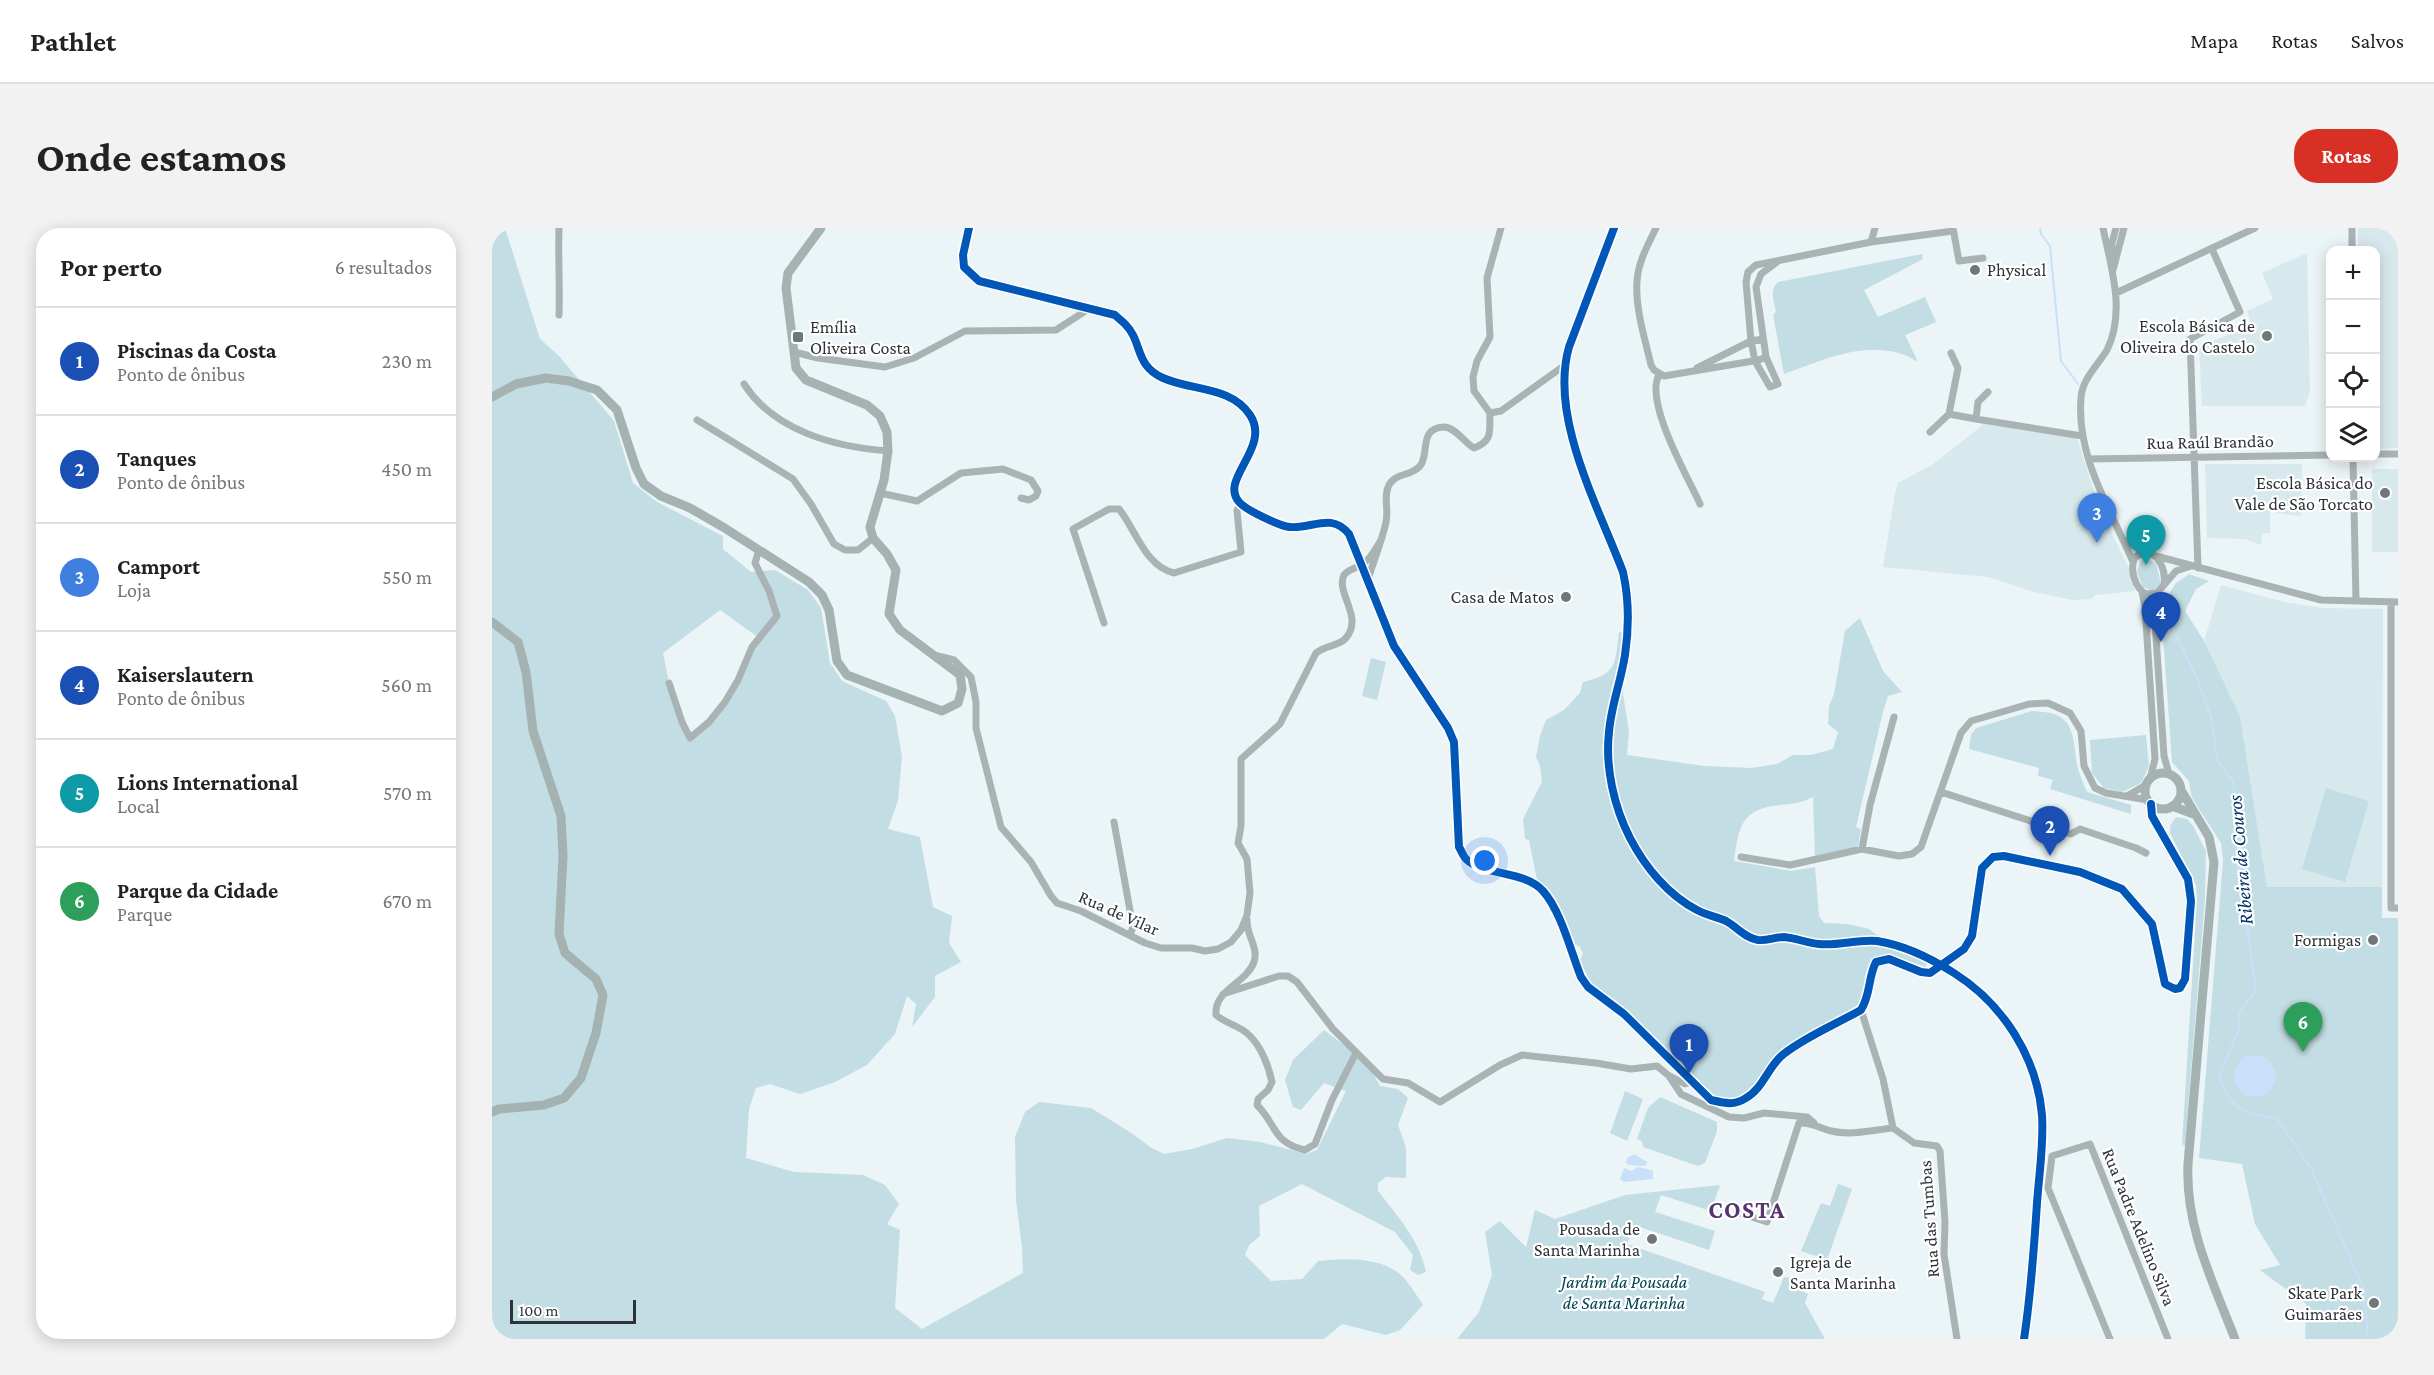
<!DOCTYPE html>
<html lang="pt">
<head>
<meta charset="utf-8">
<style>
  body { margin:0; font-family:"Crimson Pro",serif; background:#f2f2f2; color:#222 }
  .controls { position:absolute; right:18px; top:18px; display:grid; overflow:hidden; border-radius:12px; box-shadow:0 3px 15px #0003 }
  .controls button { width:54px; height:54px; display:grid; place-items:center; padding:0; border:0; border-bottom:2px solid #e0e0e0; background:#fff; color:#222; font:30px sans-serif }
  .scale { position:absolute; left:18px; bottom:15px; width:126px; box-sizing:border-box; padding-left:6px; border:3px solid #2e3436; border-top:0; font-size:16px; line-height:21px; white-space:nowrap; color:#2e3436; -webkit-text-stroke:4px #fff; paint-order:stroke }
  .you { position:absolute; left:993px; top:633px; width:21px; height:21px; margin:-15px; border:4px solid #fff; border-radius:50%; background:#1a73e8; box-shadow:0 0 0 9px #1a73e833 }
  .badge { display:grid; place-items:center; width:39px; height:39px; border-radius:50%; background:#d93025; color:#fff; font-size:20px; font-weight:700 }
  .pin { position:absolute; translate:-50% -50px; filter:drop-shadow(0 2px 3px #0008) }
  .pin::after { content:''; position:absolute; top:32px; width:21px; height:18px; background:inherit; clip-path:polygon(0 0,100% 0,50% 100%) }
  .list { margin:0; padding:0; list-style:none }
  h2 { display:flex; justify-content:space-between; align-items:center; height:78px; margin:0; padding:0 24px; font-size:26px }
  h2 small { font-size:20px; font-weight:400; color:#767676 }
  .list li { display:grid; grid-template-columns:39px 1fr auto; gap:18px; align-items:center; box-sizing:border-box; height:108px; padding:0 24px; border-top:2px solid #e0e0e0 }
  .list b { display:block; font-size:22px; white-space:nowrap }
  .list p { margin:0; font-size:20px; white-space:nowrap; color:#767676 }
  .list em { font-size:20px; font-style:normal; color:#767676 }
  .icon { flex:none; width:33px; height:33px; fill:none; stroke:currentColor; stroke-width:2; stroke-linecap:round; stroke-linejoin:round }
  .map { position:relative; flex:none; width:1906px; height:1111px; overflow:hidden; border-radius:24px }
  header { display:flex; align-items:center; gap:36px; box-sizing:border-box; height:84px; padding:0 30px; background:#fff; border-bottom:2px solid #e0e0e0 }
  header strong { font-size:28px }
  nav { display:flex; gap:33px; margin-inline-start:auto; font-size:21px }
  .intro { display:flex; align-items:center; justify-content:space-between; box-sizing:border-box; height:144px; padding:0 36px }
  h1 { margin:0; font-size:42px }
  .button { padding:15px 27px; border-radius:24px; background:#d93025; color:#fff; font-size:21px; font-weight:700 }
  main { display:flex; gap:36px; padding:0 36px }
  aside { flex:1; background:#fff; border-radius:24px; box-shadow:0 3px 15px #0003 }
  .map>svg:first-child { display:block }
  .built { fill:#d8e9ed }
  .green { fill:#c2dde3; fill-rule:evenodd }
  .water { fill:#c8e0f9 }
  .lines { fill:none; stroke-linecap:round; stroke-linejoin:round }
  .stream { stroke:#c8e0f9; stroke-width:2 }
  .street { stroke:#a9b3b3; stroke-width:7 }
  .secondary { stroke:#a5b2b2; stroke-width:9 }
  .cycleway-casing { stroke:#fff; stroke-width:11 }
  .cycleway { stroke:#0057b8; stroke-width:8 }
  .poi-dot { fill:#707779; stroke:#fff; stroke-width:2 }
  .labels { text-anchor:middle; dominant-baseline:central; stroke-width:4.5; stroke-linejoin:round; paint-order:stroke }
  .poi-label { font-size:18px; fill:#2e3436; stroke:#fff; text-anchor:end }
  .street-label { font-size:18px; fill:#2e3436; stroke:#fff }
  .park-label { font-size:18px; font-style:italic; fill:#00434e; stroke:#fff }
  .water-label { font-size:20px; font-style:italic; fill:#003466; stroke:#fff }
  .district-label { font-size:24px; font-weight:bold; letter-spacing:1.5px; fill:#57346d; stroke:#fff }
</style>
</head>
<body>
<header>
<strong>Pathlet</strong>
<nav><a>Mapa</a><a>Rotas</a><a>Salvos</a></nav>
</header>
<div class="intro"><h1>Onde estamos</h1><a class="button">Rotas</a></div>
<main>
<aside>
<h2>Por perto<small>6 resultados</small></h2>
<ul class="list">
<li><span class="badge" style="background:#1a4fb4">1</span><div><b>Piscinas da Costa</b><p>Ponto de ônibus</p></div><em>230 m</em></li>
<li><span class="badge" style="background:#1a4fb4">2</span><div><b>Tanques</b><p>Ponto de ônibus</p></div><em>450 m</em></li>
<li><span class="badge" style="background:#3f7fe0">3</span><div><b>Camport</b><p>Loja</p></div><em>550 m</em></li>
<li><span class="badge" style="background:#1a4fb4">4</span><div><b>Kaiserslautern</b><p>Ponto de ônibus</p></div><em>560 m</em></li>
<li><span class="badge" style="background:#0f9aa8">5</span><div><b>Lions International</b><p>Local</p></div><em>570 m</em></li>
<li><span class="badge" style="background:#2e9e5b">6</span><div><b>Parque da Cidade</b><p>Parque</p></div><em>670 m</em></li>
</ul>
</aside>
<div class="map">
<svg width="1906" height="1111" viewBox="0 0 1906 1111">
  <rect width="100%" height="100%" fill="#ebf4f6"/>
  <!-- built -->
  <path class="built" d="M 1866,0 L 1906,0 L 1906,220 L 1884,221 L 1884,22 L 1866,22 Z
    M 1815,25 L 1818,164 L 1813,178 L 1710,178 L 1707,119 L 1759,97 L 1755,83 L 1781,71 L 1770,45 Z
    M 1492,196 L 1580,208 L 1586,213 L 1607,279 L 1637,341 L 1643,363 L 1604,367 L 1599,371 L 1581,372 L 1542,364 L 1496,349 L 1391,339 L 1403,265 L 1406,255 L 1440,237 Z
    M 1713,236 L 1810,236 L 1809,288 L 1784,285 L 1784,280 L 1778,281 L 1778,305 L 1770,305 L 1769,317 L 1753,311 L 1715,310 Z
    M 1880,241 L 1906,241 L 1906,324 L 1880,324 Z
    M 1729,357 L 1792,374 L 1832,380 L 1891,381 L 1890,659 L 1775,659 L 1748,488 L 1712,413 Z"/>
  <!-- green -->
  <path class="green" d="M 0,0 L 13,0 L 48,111 L 67,128 L 122,193 L 141,255 L 165,274 L 231,308 L 231,321 L 259,344 L 283,342 L 316,362 L 329,380 L 338,435 L 350,453 L 394,473 L 403,488 L 410,529 L 406,572 L 396,601 L 428,609 L 441,679 L 460,688 L 457,715 L 469,734 L 443,748 L 443,769 L 420,799 L 424,776 L 415,768 L 403,806 L 375,837 L 343,854 L 308,866 L 278,856 L 264,860 L 257,881 L 254,930 L 302,944 L 371,947 L 393,957 L 407,976 L 395,996 L 408,1002 L 403,1080 L 430,1101 L 531,1045 L 530,1019 L 524,972 L 523,909 L 533,884 L 547,874 L 599,880 L 641,906 L 658,919 L 672,926 L 700,921 L 735,910 L 768,914 L 814,926 L 825,922 L 854,863 L 832,855 L 809,882 L 801,879 L 793,852 L 801,832 L 832,802 L 875,834 L 888,858 L 906,861 L 916,870 L 906,897 L 914,919 L 914,950 L 894,949 L 886,955 L 886,963 C 906,989 927,1011 934,1044 L 926,1047 L 918,1042 L 921,1027 L 903,1004 L 810,956 L 767,978 L 768,1008 L 757,1017 L 753,1027 L 779,1053 L 810,1051 L 826,1033 C 852,1030 892,1028 912,1050 C 919,1058 925,1068 931,1077 L 908,1102 L 894,1107 L 850,1096 L 832,1111 L 0,1111 ZM 228,382 L 266,409 L 226,483 L 198,509 L 177,455 L 171,425 Z
    M 1430,26 L 1431,31 L 1372,62 L 1386,89 L 1433,69 L 1444,94 L 1413,107 L 1426,134 C 1384,107 1334,131 1292,146 L 1281,87 L 1284,84 C 1282,73 1277,62 1286,54 Z
    M 1654,331 L 1664,335 L 1669,356 L 1661,363 L 1651,359 L 1645,344 L 1648,334 Z
    M 1697,346 L 1717,353 L 1704,361 L 1693,383 L 1712,413 L 1748,488 L 1775,659 L 1890,659 L 1890,690 L 1906,690 L 1906,1111 L 1813,1111 L 1814,1076 L 1768,1042 L 1788,1037 L 1763,996 L 1750,936 L 1707,930 L 1731,633 L 1729,615 L 1700,570 L 1697,553 L 1680,534 L 1669,379 L 1683,356 Z
    M 1368,390 L 1391,443 L 1410,464 L 1396,468 L 1391,484 L 1364,599 L 1369,601 L 1366,619 L 1323,628 L 1321,569 C 1309,575 1301,576 1288,577 C 1249,581 1247,598 1242,633 L 1299,643 L 1323,639 L 1327,688 L 1332,695 L 1355,696 L 1377,701 L 1392,712 L 1436,728 L 1434,739 C 1413,733 1400,722 1379,732 L 1373,747 L 1372,769 L 1366,777 L 1288,824 L 1276,837 L 1258,864 L 1245,871 L 1225,871 L 1215,864 L 1098,754 L 1088,732 L 1091,726 L 1088,719 L 1082,716 L 1060,666 L 1045,652 L 1037,612 L 1033,611 L 1031,591 L 1050,554 L 1048,538 L 1044,529 L 1048,508 L 1054,492 L 1072,482 L 1088,465 L 1091,454 C 1125,446 1123,437 1127,404 L 1135,405 L 1131,466 L 1137,504 L 1135,527 L 1212,538 L 1259,540 L 1285,536 L 1301,527 L 1319,527 L 1341,521 L 1346,504 L 1336,496 L 1337,478 L 1342,466 L 1353,403 Z
    M 879,430 L 894,434 L 885,472 L 870,468 Z
    M 1540,483 C 1582,484 1580,502 1585,537 C 1587,546 1591,555 1595,564 L 1639,577 L 1639,586 L 1558,561 L 1561,552 L 1546,548 L 1547,540 L 1477,521 L 1479,507 L 1484,500 Z
    M 1654,507 L 1657,538 L 1649,555 L 1630,564 L 1612,560 L 1600,545 L 1598,512 Z
    M 1834,560 L 1877,573 L 1853,654 L 1810,641 Z
    M 1684,589 L 1695,591 L 1701,598 L 1714,623 L 1713,670 L 1693,918 L 1690,916 L 1705,672 L 1704,657 L 1678,605 L 1678,598 Z
    M 1133,863 L 1151,871 L 1135,913 L 1118,905 Z
    M 1168,869 L 1225,894 L 1225,903 L 1213,935 L 1206,938 L 1151,919 L 1150,913 L 1145,911 L 1156,880 Z
    M 1346,956 L 1360,961 L 1335,1032 L 1309,1023 L 1329,975 L 1338,978 Z
    M 1228,957 L 1219,983 L 1169,967 L 1163,984 L 1223,1003 L 1217,1022 L 1142,997 L 1135,1016 L 1273,1064 L 1270,1071 L 1281,1075 L 1292,1049 L 1298,1050 L 1298,1057 L 1316,1066 L 1313,1075 L 1333,1111 L 965,1111 L 987,1084 L 1000,1047 L 993,1004 L 1008,993 L 1034,1019 L 1043,982 L 1063,991 L 1133,967 Z"/>
  <!-- water -->
  <path class="water" d="M1742 848a21 21 0 1 1 42 0a21 21 0 1 1-42 0Z
    M 1142,926 L 1155,934 L 1153,938 L 1137,937 L 1134,935 L 1135,930 Z
    M 1147,939 L 1161,943 L 1161,951 L 1132,954 L 1128,951 L 1132,940 L 1139,943 Z"/>
  <g class="lines">
    <!-- stream -->
    <path class="stream" d="M 1548,0 L 1549,6 L 1558,18 L 1569,133 L 1586,156
      M 1675,387 L 1707,455 L 1720,492 L 1725,532 L 1741,553 L 1746,598 L 1745,639 L 1748,649 L 1764,762 L 1747,785 L 1748,798 L 1727,849 C 1740,884 1752,884 1785,891 L 1819,940 L 1872,1062 L 1876,1111"/>
    <!-- street -->
    <path class="street" d="M 1164,0 C 1156,17 1146,34 1145,53 C 1143,80 1153,111 1159,137 L 1162,142 L 1172,148 L 1267,132 L 1274,129 L 1264,59 L 1269,46 L 1285,34
      M 1461,0 L 1467,33 L 1491,30
      M 1611,0 C 1619,39 1634,84 1615,122 C 1606,137 1590,151 1589,170 C 1584,229 1619,282 1641,334
      M 1860,0 L 1860,22
      M 1379,14 L 1383,0
      M 1620,27 L 1620,15 L 1624,0
      M 1621,42 L 1632,0
      M 1624,65 L 1763,0
      M 67,87 C 68,58 66,29 67,0
      M 302,124 L 326,130 L 393,139 L 422,130 L 473,103 L 564,102 L 598,80
      M 1274,129 L 1286,156 L 1278,159 L 1263,133 L 1259,113 L 1254,54 L 1256,44 L 1264,37 L 1379,14 L 1461,3
      M 1205,140 L 1259,113 L 1271,111
      M 1167,147 C 1152,174 1196,249 1208,276
      M 252,156 C 282,203 343,219 396,223
      M 1496,164 L 1486,174 L 1484,191 L 1590,208
      M 998,185 L 982,163 L 981,149 L 985,133 L 998,109 L 995,50 L 1009,0
      M 998,185 L 1009,183 L 1073,137
      M 1457,186 L 1466,140 L 1459,125
      M 205,192 L 301,251 L 319,276 L 342,316 L 353,322 L 366,322 L 381,310
      M 1438,204 L 1457,186 L 1484,191
      M 1884,226 L 1906,226
      M 1861,230 L 1864,373
      M 1597,231 L 1838,227
      M 388,265 L 425,273 L 469,245 L 511,241 L 539,252 L 546,263 L 544,268 L 537,272 L 529,270
      M 1632,312 L 1653,324
      M 1664,328 L 1829,372 L 1906,374
      M 1706,340 L 1698,111 L 1748,84 L 1720,21
      M 876,351 C 882,332 890,313 894,294 C 897,282 891,268 897,257 C 903,245 920,248 928,238 C 938,226 926,200 952,199 C 963,199 973,215 982,220 C 1002,212 997,203 998,185
      M 1672,357 C 1674,343 1668,326 1653,324 L 1643,329 C 1637,341 1643,360 1654,366 L 1665,365 L 1684,343 L 1699,338
      M 1650,364 L 1653,379 L 1663,531 L 1658,551
      M 1665,365 L 1662,379 L 1672,528 L 1677,546
      M 1899,374 L 1899,680 L 1906,680
      M 612,395 L 581,301 L 617,281 L 627,281 C 644,302 653,338 682,345 L 749,324 L 745,283 L 748,275
      M 442,427 L 462,432 L 479,449 L 484,474 L 484,500 L 509,599 L 539,634 L 559,668 L 565,675 L 589,683 L 653,715 L 669,720 L 700,720 L 713,723 L 726,721 L 739,714 L 749,702 L 755,687 L 758,665 L 755,631 L 746,615 L 749,598 L 749,531 L 788,496 L 824,425 C 832,418 846,418 853,411 C 873,390 843,365 852,347 C 856,341 866,340 872,335 C 880,329 884,320 889,312
      M 177,455 L 190,494 L 198,510 L 217,494 L 233,474 L 246,452 L 260,419 L 285,388 L 277,363 L 263,335 L 267,322
      M 1449,564 L 1579,606 L 1588,601 L 1644,620 L 1654,625
      M 1635,568 L 1654,557
      M 622,594 L 641,699 L 638,707
      M 1370,621 L 1378,577 L 1402,489
      M 1249,629 L 1298,637 L 1370,621 L 1407,628 L 1420,626 L 1429,619 L 1469,505 L 1479,493 L 1537,476 L 1556,475 L 1578,485 L 1589,503 L 1592,538 L 1603,560 L 1614,565 L 1656,572
      M 755,692 C 754,707 767,719 762,734 C 754,756 722,761 724,787 C 734,796 749,798 757,807 C 769,818 777,839 780,854 L 776,862 L 766,871 L 765,877 C 785,897 780,914 813,922 L 823,916 L 840,872 L 864,825
      M 731,766 L 787,748 L 796,748 L 805,754 L 841,801 L 891,851 L 916,855 L 948,874 L 1008,837 L 1030,827 L 1104,835 L 1139,841 L 1165,838 L 1176,847 L 1193,856 L 1200,854
      M 1369,782 L 1391,851 L 1401,900
      M 1177,848 L 1189,866 L 1237,889 L 1252,890 L 1272,885 L 1315,889 L 1322,895
      M 1401,900 L 1422,915 L 1445,918 L 1448,923 L 1453,994 L 1452,1026 L 1465,1111
      M 1245,984 L 1275,994 L 1307,895 C 1320,894 1327,900 1339,903 C 1359,908 1381,902 1401,900
      M 1618,1111 L 1556,960 L 1560,928 L 1598,916 L 1676,1111"/>
    <!-- secondary -->
    <path class="secondary" d="M 477,0 L 471,27 L 472,39 L 487,53 L 623,87 C 626,90 630,93 633,96 C 651,114 642,137 671,150 C 700,163 739,158 758,187 C 780,220 725,252 748,275 C 756,283 788,298 798,299 C 821,301 839,284 857,306 L 902,418 L 956,500 L 962,514 L 967,619 C 969,622 971,628 974,631 C 991,648 1032,642 1051,663 C 1069,683 1079,724 1089,749 L 1096,759 L 1132,786 L 1219,872 C 1232,875 1242,878 1254,870 C 1272,860 1276,837 1293,825 C 1315,808 1344,796 1369,782 C 1379,766 1376,749 1384,734 L 1397,731 L 1429,744 L 1438,745 L 1472,721 L 1480,708 L 1490,640 L 1501,629 L 1512,628 L 1588,644 L 1630,661 L 1660,696 L 1673,756 L 1683,761 L 1688,760 L 1693,751 L 1699,673 L 1696,651 L 1660,588 L 1659,576
      M 0,169 L 24,156 L 54,150 L 77,153 L 105,162 L 125,182 L 144,240 L 152,256 L 169,268 L 198,280 L 231,299 L 317,354 L 330,367 L 337,382 L 345,433 L 355,447 L 450,483 L 466,475 L 470,461 L 468,447 L 408,402 L 397,386 L 404,342 L 395,326 L 381,310 L 378,299 L 392,252 L 396,223 L 395,204 L 388,188 L 375,177 L 314,152 L 304,140 L 294,60 L 296,45 L 329,0
      M 0,394 L 26,414 L 34,444 L 41,503 L 69,588 L 71,628 L 67,706 L 73,725 L 104,751 L 111,767 L 104,805 L 89,850 L 72,870 L 52,877 L 7,881 L 0,884
      M1653 563a18 18 0 1 1 36 0a18 18 0 1 1-36 0Z
      M 1689,562 L 1717,609 L 1722,634 L 1696,936 C 1693,999 1721,1054 1743,1111
      M 1680,578 L 1704,587"/>
    <!-- cycleway casing -->
    <g class="cycleway-casing">
      <path id="cycleway" d="M 477,0 L 471,27 L 472,39 L 487,53 L 623,87 C 626,90 630,93 633,96 C 651,114 642,137 671,150 C 700,163 739,158 758,187 C 780,220 725,252 748,275 C 756,283 788,298 798,299 C 821,301 839,284 857,306 L 902,418 L 956,500 L 962,514 L 967,619 C 969,622 971,628 974,631 C 991,648 1032,642 1051,663 C 1069,683 1079,724 1089,749 L 1096,759 L 1132,786 L 1219,872 C 1232,875 1242,878 1254,870 C 1272,860 1276,837 1293,825 C 1315,808 1344,796 1369,782 C 1379,766 1376,749 1384,734 L 1397,731 L 1429,744 L 1438,745 L 1472,721 L 1480,708 L 1490,640 L 1501,629 L 1512,628 L 1588,644 L 1630,661 L 1660,696 L 1673,756 L 1683,761 L 1688,760 L 1693,751 L 1699,673 L 1696,651 L 1660,588 L 1659,576
        M 1122,0 L 1077,119 C 1057,189 1106,278 1131,344 C 1137,371 1137,400 1133,427 C 1129,453 1119,478 1117,504 C 1113,539 1122,579 1138,610 C 1153,639 1176,667 1205,682 C 1214,687 1225,689 1234,693 C 1245,699 1253,710 1266,712 C 1275,713 1283,709 1292,709 C 1304,710 1315,715 1327,716 C 1347,718 1366,711 1385,713 C 1411,717 1440,731 1462,745 C 1511,776 1545,829 1550,887 C 1552,916 1547,946 1545,975 C 1542,1021 1539,1066 1532,1111"/>
    </g>
    <!-- cycleway -->
    <use href="#cycleway" class="cycleway"/>
  </g>
  <!-- markers -->
  <g class="poi-dot">
    <circle cx="1483" cy="42" r="6"/>
    <circle cx="1775" cy="108" r="6"/>
    <rect x="300" y="103" width="12" height="12" rx="3"/>
    <circle cx="1893" cy="265" r="6"/>
    <circle cx="1074" cy="369" r="6"/>
    <circle cx="1881" cy="712" r="6"/>
    <circle cx="1160" cy="1011" r="6"/>
    <circle cx="1286" cy="1044" r="6"/>
    <circle cx="1882" cy="1075" r="6"/>
  </g>
  <g class="labels">
    <!-- poi labels -->
    <g class="poi-label">
      <text x="1495" y="42" text-anchor="start">Physical</text>
      <text x="1763" y="98">Escola Básica de<tspan x="1763" dy="21">Oliveira do Castelo</tspan></text>
      <text x="318" y="99" text-anchor="start">Emília<tspan x="318" dy="21">Oliveira Costa</tspan></text>
      <text x="1881" y="255">Escola Básica do<tspan x="1881" dy="21">Vale de São Torcato</tspan></text>
      <text x="1062" y="369">Casa de Matos</text>
      <text x="1869" y="712">Formigas</text>
      <text x="1148" y="1001">Pousada de<tspan x="1148" dy="21">Santa Marinha</tspan></text>
      <text x="1298" y="1034" text-anchor="start">Igreja de<tspan x="1298" dy="21">Santa Marinha</tspan></text>
      <text x="1870" y="1065">Skate Park<tspan x="1870" dy="21">Guimarães</tspan></text>
    </g>
    <!-- street labels -->
    <g class="street-label">
      <text transform="translate(1718 214) rotate(-1)">Rua Raúl Brandão</text>
      <text transform="translate(627 685) rotate(24)">Rua de Vilar</text>
      <text transform="translate(1437 991) rotate(-94)">Rua das Tumbas</text>
      <text transform="translate(1647 999) rotate(68)">Rua Padre Adelino Silva</text>
    </g>
    <!-- park labels -->
    <g class="park-label">
      <text x="1132" y="1054">Jardim da Pousada<tspan x="1132" dy="21">de Santa Marinha</tspan></text>
    </g>
    <!-- water labels -->
    <g class="water-label">
      <text transform="translate(1748 632) rotate(-95)">Ribeira de Couros</text>
    </g>
    <!-- district labels -->
    <g class="district-label">
      <text x="1255" y="981">COSTA</text>
    </g>
  </g>
</svg>
<div class="controls">
<button>+</button>
<button>−</button>
<button><svg class="icon" aria-label="locate" viewBox="0 0 24 24"><circle cx="12" cy="12" r="6"/><path d="M12 2v4M12 18v4M2 12h4M18 12h4"/></svg></button>
<button><svg class="icon" aria-label="layers" viewBox="0 0 24 24"><path d="M12 4l9 5-9 5-9-5zM3 14l9 5 9-5"/></svg></button>
</div>
<div class="scale">100 m</div>
<div class="you"></div>
<div class="pin badge" style="left:1197px;top:846px;background:#1a4fb4">1</div>
<div class="pin badge" style="left:1558px;top:628px;background:#1a4fb4">2</div>
<div class="pin badge" style="left:1605px;top:315px;background:#3f7fe0">3</div>
<div class="pin badge" style="left:1669px;top:414px;background:#1a4fb4">4</div>
<div class="pin badge" style="left:1654px;top:337px;background:#0f9aa8">5</div>
<div class="pin badge" style="left:1811px;top:824px;background:#2e9e5b">6</div>
</div>
</main>
</body>
</html>
